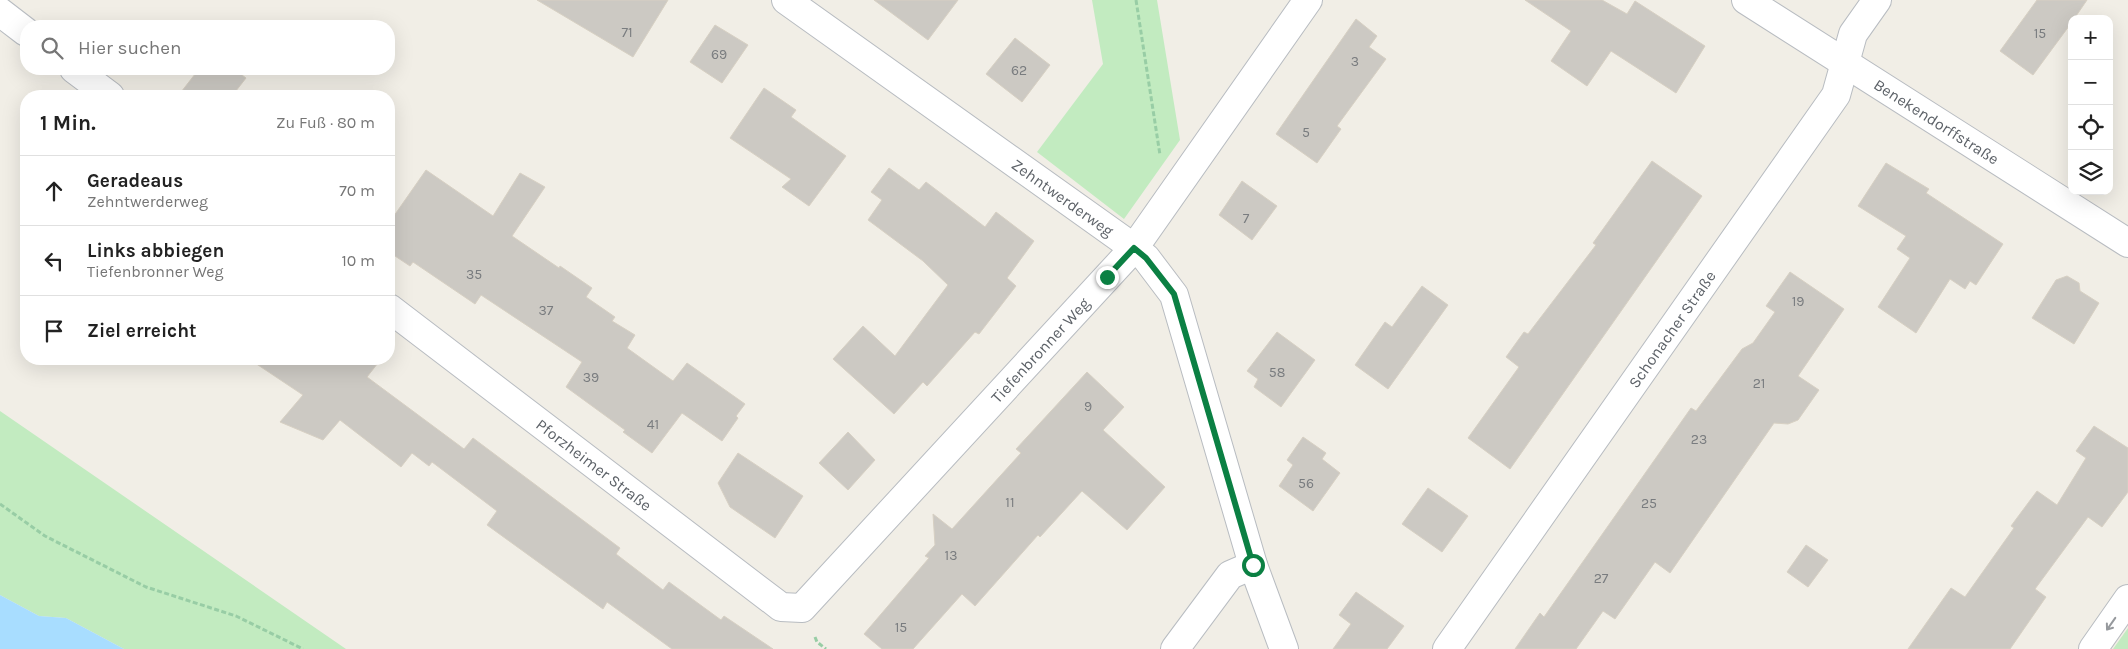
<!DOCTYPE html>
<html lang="de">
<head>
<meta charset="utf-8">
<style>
  body { margin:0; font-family:Karla,sans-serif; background:#f2f2f2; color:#222 }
  .controls { position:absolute; right:15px; top:15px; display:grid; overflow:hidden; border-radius:10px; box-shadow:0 5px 20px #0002 }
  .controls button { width:45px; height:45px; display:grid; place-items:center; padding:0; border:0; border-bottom:1px solid #e0e0e0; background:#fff; color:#222; font:25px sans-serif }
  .stop { position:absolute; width:15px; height:15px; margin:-11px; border:4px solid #0b8043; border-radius:50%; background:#fff }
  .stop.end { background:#0b8043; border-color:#fff; box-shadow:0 1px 5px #0008 }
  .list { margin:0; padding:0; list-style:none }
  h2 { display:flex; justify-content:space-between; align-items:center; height:65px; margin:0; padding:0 20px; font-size:21px }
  h2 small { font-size:16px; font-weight:400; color:#767676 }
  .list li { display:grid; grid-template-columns:32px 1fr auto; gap:15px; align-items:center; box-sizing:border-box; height:70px; padding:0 20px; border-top:1px solid #e0e0e0 }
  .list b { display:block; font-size:19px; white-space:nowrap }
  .list p { margin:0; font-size:16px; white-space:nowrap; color:#767676 }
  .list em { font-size:16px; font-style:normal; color:#767676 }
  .icon { flex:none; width:28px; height:28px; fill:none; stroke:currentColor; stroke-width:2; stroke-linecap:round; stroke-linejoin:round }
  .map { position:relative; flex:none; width:2128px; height:649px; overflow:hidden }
  .search { position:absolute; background:#fff; box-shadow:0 5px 20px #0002; left:20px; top:20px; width:375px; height:55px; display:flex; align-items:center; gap:12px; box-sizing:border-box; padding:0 18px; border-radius:20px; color:#767676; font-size:19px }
  .panel { position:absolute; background:#fff; box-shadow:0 5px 20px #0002; left:20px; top:90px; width:375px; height:275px; border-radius:20px }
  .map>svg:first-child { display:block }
  .green { fill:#c2ebc0 }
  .water { fill:#a8ddff }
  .building { fill:#ccc9c3; stroke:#d7d0c3 }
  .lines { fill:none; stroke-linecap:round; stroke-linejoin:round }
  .minor-casing { stroke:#b8bcc1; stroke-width:30 }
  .path { stroke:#98cda5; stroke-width:3; stroke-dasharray:5 2.5; stroke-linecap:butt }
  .minor { stroke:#fff; stroke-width:28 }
  .oneway { stroke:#96999d }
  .route { stroke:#0b8043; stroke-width:6 }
  .labels { text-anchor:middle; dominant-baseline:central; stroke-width:4; stroke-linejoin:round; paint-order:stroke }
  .number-label { font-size:14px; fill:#797c7f }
  .street-label { font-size:16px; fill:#5d6268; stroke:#fff }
</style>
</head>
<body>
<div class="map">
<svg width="2128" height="649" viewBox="0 0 2128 649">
  <rect width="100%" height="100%" fill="#f1eee6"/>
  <!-- green -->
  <path class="green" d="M 1092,0 L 1157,0 L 1180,140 L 1124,219 L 1037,152 L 1103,64 Z
    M 0,411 L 346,649 L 124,649 L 66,618 L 39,616 L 0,595 Z
    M 2128,628 L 2128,649 L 2113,649 Z"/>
  <!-- water -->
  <path class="water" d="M 0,595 L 39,616 L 66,618 L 124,649 L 0,649 Z"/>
  <!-- building -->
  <path class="building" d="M 537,0 L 668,0 L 633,57 Z
    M 874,0 L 958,0 L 928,40 Z
    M 1525,0 L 1602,0 L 1627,14 L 1635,1 L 1705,46 L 1676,93 L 1611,51 L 1587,86 L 1551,61 L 1571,31 Z
    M 2037,0 L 2087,0 L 2074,19 L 2072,19 L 2072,22 L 2033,75 L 2000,51 Z
    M 1356,19 L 1377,36 L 1369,47 L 1386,59 L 1337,126 L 1341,129 L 1317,163 L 1276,134 Z
    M 715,25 L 748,45 L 722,83 L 690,62 Z
    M 1015,38 L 1050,65 L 1022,102 L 986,74 Z
    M 199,69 L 234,69 L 246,78 L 232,96 L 178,96 Z
    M 764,88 L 796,110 L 791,117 L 846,156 L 809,206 L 782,187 L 791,179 L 730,138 Z
    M 1652,161 L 1702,196 L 1510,469 L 1468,438 L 1519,367 L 1506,357 L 1524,332 L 1528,334 L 1596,245 L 1593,243 Z
    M 1886,163 L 1929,189 L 1926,193 L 2003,244 L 1976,285 L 1970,281 L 1965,289 L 1950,279 L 1916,333 L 1878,307 L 1910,258 L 1897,249 L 1906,236 L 1858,206 Z
    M 889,168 L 919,190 L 926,182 L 985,227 L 996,212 L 1034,241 L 1007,278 L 1016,286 L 979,334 L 975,332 L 927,386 L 923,382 L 894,414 L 833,359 L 863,326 L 895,356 L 948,285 L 923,261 L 868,220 L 882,200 L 871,192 Z
    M 426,170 L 493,216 L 520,173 L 545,187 L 512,236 L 559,268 L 560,266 L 592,288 L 586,297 L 615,317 L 612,321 L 635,335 L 627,348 L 673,381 L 687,363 L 745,404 L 736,416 L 738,418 L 722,441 L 682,413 L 652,453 L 623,432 L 625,430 L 566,387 L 582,362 L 481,295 L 475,304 L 413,262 L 410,266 L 389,252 L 389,223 Z
    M 1242,181 L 1277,206 L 1252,240 L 1219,215 Z
    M 1790,272 L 1844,309 L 1798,376 L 1819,390 L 1798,420 L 1788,424 L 1774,423 L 1670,573 L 1655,562 L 1615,619 L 1603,611 L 1576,649 L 1515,649 L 1540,613 L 1544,617 L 1691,408 L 1696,411 L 1742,349 L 1753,343 L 1775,312 L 1766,306 Z
    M 2067,276 L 2079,283 L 2080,291 L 2099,303 L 2074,344 L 2032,318 L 2056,280 Z
    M 1422,286 L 1448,305 L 1388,389 L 1355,365 L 1385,322 L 1392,327 Z
    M 1277,332 L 1315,360 L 1281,407 L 1254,387 L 1258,379 L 1247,371 Z
    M 249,359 L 381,359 L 367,377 L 464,449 L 473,438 L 620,548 L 616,554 L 663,590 L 669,582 L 721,620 L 724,616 L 773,649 L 672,649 L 607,602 L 603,609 L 487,525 L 497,511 L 432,462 L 429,466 L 412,453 L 401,467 L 340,420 L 323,440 L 280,422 L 303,395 Z
    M 1087,372 L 1124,407 L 1103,430 L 1165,487 L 1127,530 L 1082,491 L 1040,537 L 1038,535 L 975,606 L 962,594 L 913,649 L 882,649 L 864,634 L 929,558 L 925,556 L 935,545 L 933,514 L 952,529 L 1021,453 L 1016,449 Z
    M 2094,426 L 2128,448 L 2128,492 L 2102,527 L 2088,517 L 2035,589 L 2046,597 L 2010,649 L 1908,649 L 1951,588 L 1965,597 L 2014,528 L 2011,526 L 2037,491 L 2057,505 L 2086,458 L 2076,451 Z
    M 848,432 L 875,460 L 848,490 L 819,463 Z
    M 1303,437 L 1326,453 L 1322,459 L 1340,473 L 1313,511 L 1279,486 L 1293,465 L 1287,460 Z
    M 738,453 L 803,496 L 775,538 L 730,507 L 718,483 Z
    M 1428,488 L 1468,516 L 1442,552 L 1402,524 Z
    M 1806,545 L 1828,560 L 1808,587 L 1787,572 Z
    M 1356,592 L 1404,626 L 1387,649 L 1333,649 L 1351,624 L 1339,615 Z"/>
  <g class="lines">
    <!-- minor casing -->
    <g class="minor-casing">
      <g id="minor">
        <path id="s1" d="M 786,0 L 1134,248 L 1146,258 L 1174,295 L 1253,565 L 1284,649"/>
        <path id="s2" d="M 1746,0 L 2128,243"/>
        <path d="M 0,12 L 26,32"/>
        <path d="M 74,69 L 110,96"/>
        <path id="s3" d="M 389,308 L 781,607 L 802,608 L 1134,248 L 1308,0"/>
        <path d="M 1175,649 L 1230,575 L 1253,565"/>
        <path id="s4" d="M 1447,649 L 1836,95 L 1853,34 L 1877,0"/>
        <path d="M 2093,649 L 2128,599"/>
      </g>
    </g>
    <!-- path -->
    <path class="path" d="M 1136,0 L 1160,155
      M 0,504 L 45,536 L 146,587 L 236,616 L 303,649
      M 815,637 L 817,642 L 826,649"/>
    <!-- minor -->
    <use href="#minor" class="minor"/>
  </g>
  <!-- one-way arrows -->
  <defs><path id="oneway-shaft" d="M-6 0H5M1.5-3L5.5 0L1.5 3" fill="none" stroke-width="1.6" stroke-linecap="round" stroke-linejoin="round" transform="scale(1.25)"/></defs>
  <use class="oneway" href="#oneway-shaft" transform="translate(2111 624) rotate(125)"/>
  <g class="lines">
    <!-- route -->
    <path class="route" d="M 1107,277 L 1134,248 L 1146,258 L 1174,294 L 1253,565"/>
  </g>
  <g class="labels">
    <!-- number labels -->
    <g class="number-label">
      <text x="627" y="32">71</text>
      <text x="2040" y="33">15</text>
      <text x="719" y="54">69</text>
      <text x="1355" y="61">3</text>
      <text x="1019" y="70">62</text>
      <text x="1306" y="132">5</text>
      <text x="1246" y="218">7</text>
      <text x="474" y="274">35</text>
      <text x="1798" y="301">19</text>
      <text x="546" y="310">37</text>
      <text x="1277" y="372">58</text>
      <text x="591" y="377">39</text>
      <text x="1759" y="383">21</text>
      <text x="1088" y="406">9</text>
      <text x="653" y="424">41</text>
      <text x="1699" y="439">23</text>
      <text x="1306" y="483">56</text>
      <text x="1010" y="502">11</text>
      <text x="1649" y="503">25</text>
      <text x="951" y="555">13</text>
      <text x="1601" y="578">27</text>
      <text x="901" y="627">15</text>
    </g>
    <!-- street labels -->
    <g class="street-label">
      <text stroke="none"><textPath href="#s2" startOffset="226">Benekendorffstraße</textPath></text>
      <text stroke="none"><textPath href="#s1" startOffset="340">Zehntwerderweg</textPath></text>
      <text stroke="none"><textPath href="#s4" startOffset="391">Schonacher Straße</textPath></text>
      <text stroke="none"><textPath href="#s3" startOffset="865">Tiefenbronner Weg</textPath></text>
      <text stroke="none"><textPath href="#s3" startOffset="258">Pforzheimer Straße</textPath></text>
    </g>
  </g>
</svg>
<div class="controls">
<button>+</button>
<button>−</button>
<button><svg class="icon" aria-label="locate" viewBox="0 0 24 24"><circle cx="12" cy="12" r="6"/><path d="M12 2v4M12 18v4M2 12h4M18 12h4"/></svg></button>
<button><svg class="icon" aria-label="layers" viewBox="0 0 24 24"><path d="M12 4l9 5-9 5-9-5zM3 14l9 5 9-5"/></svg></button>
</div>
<div class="stop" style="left:1253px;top:565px"></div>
<div class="stop end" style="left:1107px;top:277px"></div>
<div class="search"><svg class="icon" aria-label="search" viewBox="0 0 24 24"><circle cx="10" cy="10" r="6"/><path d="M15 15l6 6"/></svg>Hier suchen</div>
<section class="panel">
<h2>1 Min.<small>Zu Fuß · 80 m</small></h2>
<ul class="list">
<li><svg class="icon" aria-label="ahead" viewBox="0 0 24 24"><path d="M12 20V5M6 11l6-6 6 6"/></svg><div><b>Geradeaus</b><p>Zehntwerderweg</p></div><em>70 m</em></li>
<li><svg class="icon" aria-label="left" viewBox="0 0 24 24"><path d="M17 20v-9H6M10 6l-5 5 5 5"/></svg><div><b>Links abbiegen</b><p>Tiefenbronner Weg</p></div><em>10 m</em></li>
<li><svg class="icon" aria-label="arrive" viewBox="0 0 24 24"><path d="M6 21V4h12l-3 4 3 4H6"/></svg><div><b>Ziel erreicht</b></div></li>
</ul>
</section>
</div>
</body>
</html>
